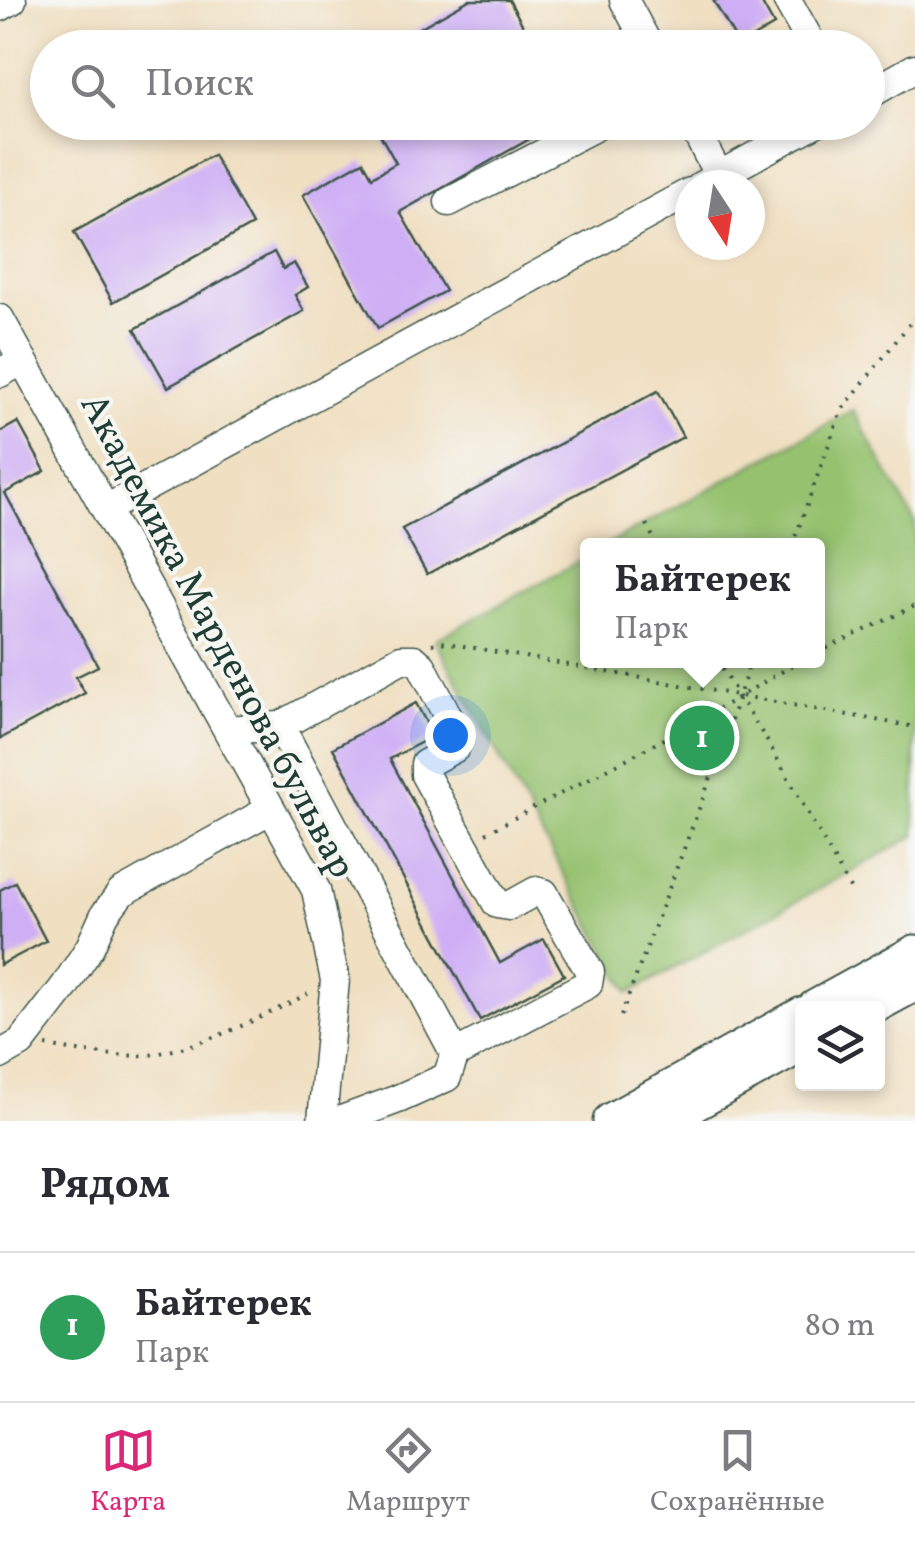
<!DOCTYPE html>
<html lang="ru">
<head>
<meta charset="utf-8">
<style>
  body { margin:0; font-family:Vollkorn,serif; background:#f7f7f7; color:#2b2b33 }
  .controls { position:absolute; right:30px; bottom:30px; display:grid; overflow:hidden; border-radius:10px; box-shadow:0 5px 15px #0003 }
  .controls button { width:90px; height:90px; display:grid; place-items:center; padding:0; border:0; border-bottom:2px solid #e1e1e2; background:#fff; color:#2b2b33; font:50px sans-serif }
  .compass { position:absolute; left:675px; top:170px; width:90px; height:90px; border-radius:50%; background:#fff; box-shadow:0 5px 15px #0003; rotate:168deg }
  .you { position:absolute; left:450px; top:735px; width:35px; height:35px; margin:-25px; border:8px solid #fff; border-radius:50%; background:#1a73e8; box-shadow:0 0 0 15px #1a73e833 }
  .badge { display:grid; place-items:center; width:65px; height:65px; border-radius:50%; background:#db2777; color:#fff; font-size:32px; font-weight:700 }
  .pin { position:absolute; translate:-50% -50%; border:5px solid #fff; box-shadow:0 2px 10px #0006 }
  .popup { position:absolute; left:580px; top:538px; width:245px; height:130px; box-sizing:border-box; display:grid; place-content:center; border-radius:10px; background:#fff; filter:drop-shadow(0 2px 8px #0005); font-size:32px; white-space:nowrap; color:#7c7c81 }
  .popup b { font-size:38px; color:#2b2b33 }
  .popup::after { content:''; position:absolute; left:50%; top:100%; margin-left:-20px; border:20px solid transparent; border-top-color:#fff }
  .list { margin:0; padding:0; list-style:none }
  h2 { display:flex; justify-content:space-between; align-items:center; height:130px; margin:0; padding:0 40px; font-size:42px }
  h2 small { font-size:32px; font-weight:400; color:#7c7c81 }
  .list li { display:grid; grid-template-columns:65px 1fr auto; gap:30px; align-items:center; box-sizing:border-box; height:150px; padding:0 40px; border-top:2px solid #e1e1e2 }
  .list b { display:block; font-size:38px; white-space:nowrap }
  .list p { margin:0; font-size:32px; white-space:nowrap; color:#7c7c81 }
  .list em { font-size:32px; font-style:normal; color:#7c7c81 }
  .icon { flex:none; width:55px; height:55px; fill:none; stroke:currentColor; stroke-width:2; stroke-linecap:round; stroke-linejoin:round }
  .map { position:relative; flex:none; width:915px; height:1121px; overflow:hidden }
  .search { position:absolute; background:#fff; box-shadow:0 5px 15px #0003; left:30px; right:30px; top:30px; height:110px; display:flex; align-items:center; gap:25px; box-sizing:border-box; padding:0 35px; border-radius:55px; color:#7c7c81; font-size:38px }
  .sheet { height:280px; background:#fff }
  nav { display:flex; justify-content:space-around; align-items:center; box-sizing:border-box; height:140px; border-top:2px solid #e1e1e2; background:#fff; font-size:28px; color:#7c7c81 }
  nav a { display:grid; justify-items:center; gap:5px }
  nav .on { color:#db2777 }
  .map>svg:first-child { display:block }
  .green { fill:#96c270; stroke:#5a8052; stroke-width:2.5 }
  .building { fill:#ceaef5 }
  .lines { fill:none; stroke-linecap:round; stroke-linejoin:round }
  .minor-casing { stroke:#3e5549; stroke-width:31 }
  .major-casing { stroke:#3e5549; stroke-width:39 }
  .path { stroke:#3e5549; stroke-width:4; stroke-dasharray:2.5 8; stroke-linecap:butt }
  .minor { stroke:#fff; stroke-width:28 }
  .major { stroke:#fff; stroke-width:35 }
  .labels { text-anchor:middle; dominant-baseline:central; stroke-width:8; stroke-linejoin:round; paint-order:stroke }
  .street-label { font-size:38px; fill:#1f3d34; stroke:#f6f6f2 }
</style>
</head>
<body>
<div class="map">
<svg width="915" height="1121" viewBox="0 0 915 1121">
  <rect width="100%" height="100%" fill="#f6f6f2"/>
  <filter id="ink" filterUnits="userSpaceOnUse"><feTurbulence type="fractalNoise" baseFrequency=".01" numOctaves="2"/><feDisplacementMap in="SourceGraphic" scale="20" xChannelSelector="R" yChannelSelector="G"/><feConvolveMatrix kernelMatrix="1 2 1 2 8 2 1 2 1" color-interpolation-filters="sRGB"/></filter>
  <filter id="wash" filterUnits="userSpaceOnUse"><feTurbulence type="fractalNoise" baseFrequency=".0048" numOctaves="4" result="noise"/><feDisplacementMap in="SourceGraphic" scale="40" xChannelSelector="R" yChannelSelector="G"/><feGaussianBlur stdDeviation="2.25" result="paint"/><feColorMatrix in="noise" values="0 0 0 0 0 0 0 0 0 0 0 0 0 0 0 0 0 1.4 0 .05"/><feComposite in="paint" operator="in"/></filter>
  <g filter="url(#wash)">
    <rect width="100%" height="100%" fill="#f0dfc1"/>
    <!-- green -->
    <path class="green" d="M 853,410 L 915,522 L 915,836 L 629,993 L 435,640 L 587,557 L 587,660 L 817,660 L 817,546 L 607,545 Z"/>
    <g id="blocks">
      <!-- building -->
      <path class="building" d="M 469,0 L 509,0 L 535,48 L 468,48 L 460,35 L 437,48 L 384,48 Z
        M 713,0 L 760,0 L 774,25 L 739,45 Z
        M 373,122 L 445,122 L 450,132 L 467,122 L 560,122 L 400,212 L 445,291 L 378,328 L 303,195 L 363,161 L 372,177 L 396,163 Z
        M 213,155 L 252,225 L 113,302 L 74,232 Z
        M 274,252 L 283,269 L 294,263 L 308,287 L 295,295 L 304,311 L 168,387 L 135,329 Z
        M 658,391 L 683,437 L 427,574 L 402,529 Z
        M 18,422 L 45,471 L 5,493 L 98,666 L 76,677 L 85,693 L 0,739 L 0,432 Z
        M 416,703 L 433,736 L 390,759 L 500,963 L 544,939 L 564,975 L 480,1020 L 333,748 Z
        M 15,882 L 46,941 L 0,965 L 0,890 Z"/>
    </g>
  </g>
  <g filter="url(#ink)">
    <use href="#blocks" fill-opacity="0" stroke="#3e5549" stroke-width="2.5"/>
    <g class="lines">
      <!-- minor casing -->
      <g class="minor-casing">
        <path id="minor" d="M 624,0 L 650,48
          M 787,0 L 814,48
          M 0,7 L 12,0
          M 868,95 L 915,68
          M 691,122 L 719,176
          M 702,185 L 817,122
          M 449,202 L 604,122
          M 0,319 L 316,890 L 335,980 L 322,1121
          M 0,373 L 23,360
          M 106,509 L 690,192
          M 280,726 L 455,1054
          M 228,730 L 280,726 L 401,659 L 414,659 L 422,666 L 459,738 L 455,748 L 425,764 L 425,775 L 497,904 L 509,906 L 536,891 L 544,893 L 590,972 L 588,984 L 455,1054 L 447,1077 L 398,1099 L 339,1121
          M 0,1055 L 21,1043 L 65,986 L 90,947 L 105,914 L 121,893 L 271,809"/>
      </g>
      <!-- major casing -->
      <g class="major-casing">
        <path id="major" d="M 815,1008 L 915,953
          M 869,1008 L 915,983
          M 611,1121 L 802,1015
          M 662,1121 L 802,1044"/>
      </g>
      <!-- path -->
      <path class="path" d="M 647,524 L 657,546
        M 792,546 L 841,411 L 915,317
        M 432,644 L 441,642 L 915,727
        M 817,653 L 915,606
        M 716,660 L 769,744 L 851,890
        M 486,833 L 687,727 L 802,660
        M 621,1016 L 720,753 L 751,660
        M 46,1046 C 77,1051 124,1059 155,1054 C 210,1044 259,1018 308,994"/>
      <!-- minor -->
      <use href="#minor" class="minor"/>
      <!-- major -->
      <use href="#major" class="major"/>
    </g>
  </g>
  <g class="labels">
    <!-- street labels -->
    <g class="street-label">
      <text transform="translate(216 637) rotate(62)">Академика Марденова бульвар</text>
    </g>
  </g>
</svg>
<div class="controls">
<button><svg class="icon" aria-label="layers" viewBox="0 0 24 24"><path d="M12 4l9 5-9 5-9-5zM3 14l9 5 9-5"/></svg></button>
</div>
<svg class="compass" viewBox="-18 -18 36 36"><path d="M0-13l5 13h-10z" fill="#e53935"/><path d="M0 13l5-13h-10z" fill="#7c7c81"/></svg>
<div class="you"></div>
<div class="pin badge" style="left:702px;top:738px;background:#2e9e5b">1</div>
<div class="popup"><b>Байтерек</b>Парк</div>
<div class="search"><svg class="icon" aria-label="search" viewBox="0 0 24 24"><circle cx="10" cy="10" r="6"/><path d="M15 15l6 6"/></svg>Поиск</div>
</div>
<section class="sheet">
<h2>Рядом<small></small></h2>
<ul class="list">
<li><span class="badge" style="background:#2e9e5b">1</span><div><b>Байтерек</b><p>Парк</p></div><em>80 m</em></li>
</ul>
</section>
<nav>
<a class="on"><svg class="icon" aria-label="map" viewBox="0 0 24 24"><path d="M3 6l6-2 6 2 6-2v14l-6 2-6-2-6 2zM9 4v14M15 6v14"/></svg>Карта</a>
<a><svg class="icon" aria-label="directions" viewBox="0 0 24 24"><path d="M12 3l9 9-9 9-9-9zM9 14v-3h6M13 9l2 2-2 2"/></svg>Маршрут</a>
<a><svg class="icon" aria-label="saved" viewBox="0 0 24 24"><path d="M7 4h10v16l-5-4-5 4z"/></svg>Сохранённые</a>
</nav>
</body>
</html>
